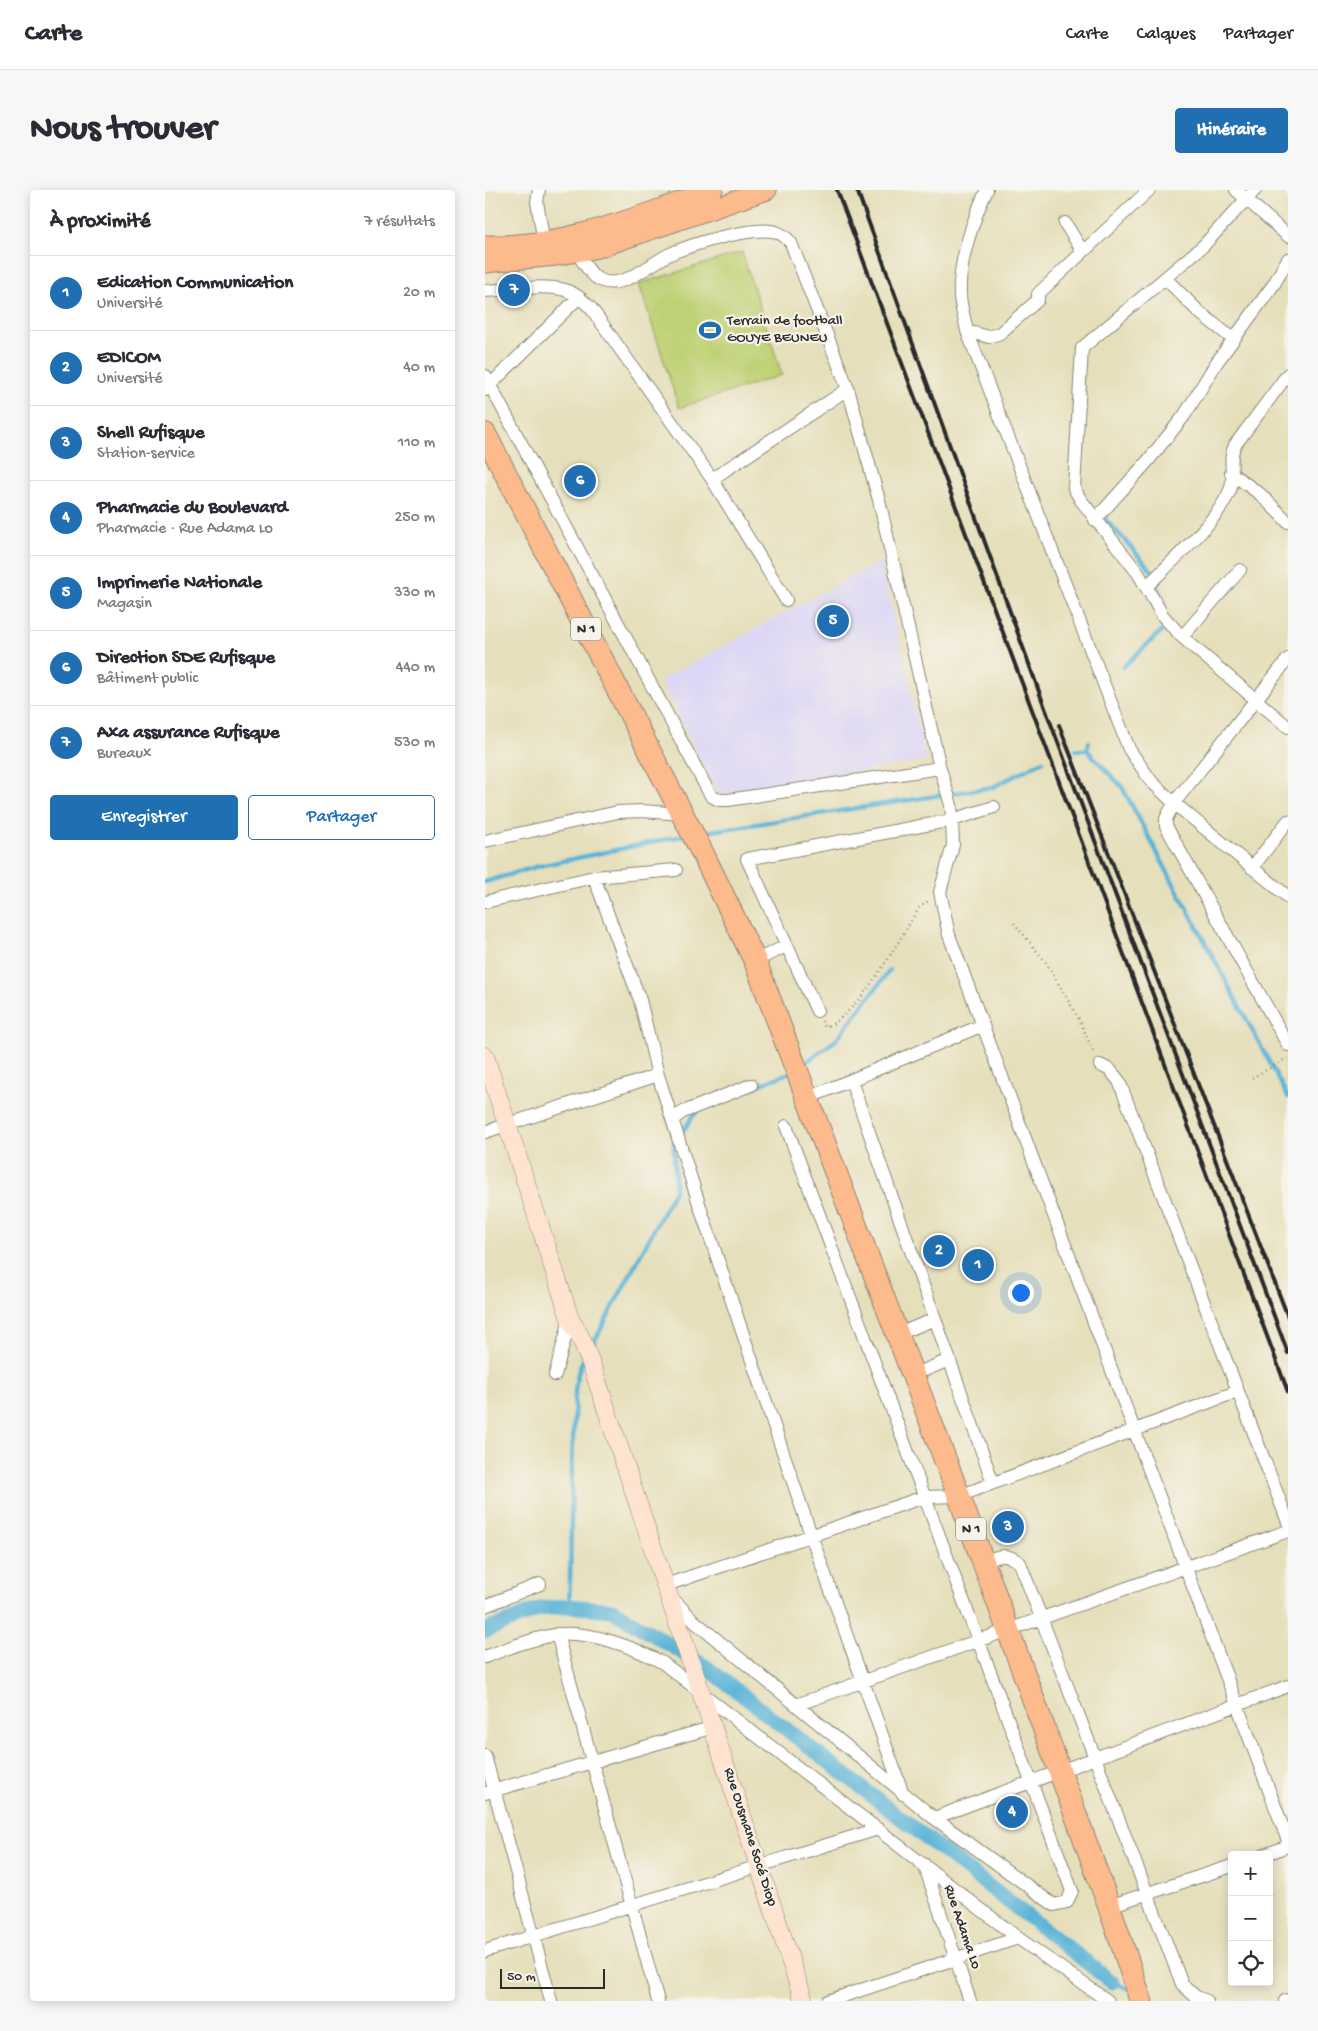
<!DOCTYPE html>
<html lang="fr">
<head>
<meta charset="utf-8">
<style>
  body { margin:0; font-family:"Gochi Hand",sans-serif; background:#f7f7f7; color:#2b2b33 }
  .controls { position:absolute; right:15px; bottom:15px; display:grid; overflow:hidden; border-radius:5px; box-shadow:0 2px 12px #0003 }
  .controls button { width:45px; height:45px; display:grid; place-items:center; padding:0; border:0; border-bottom:1px solid #e1e1e2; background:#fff; color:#2b2b33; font:25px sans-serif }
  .scale { position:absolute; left:15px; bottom:12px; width:105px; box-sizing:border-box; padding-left:5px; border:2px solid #2b2b2b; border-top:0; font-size:14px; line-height:18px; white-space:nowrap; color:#2b2b2b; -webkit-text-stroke:4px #f7f3e8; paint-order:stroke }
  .you { position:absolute; left:535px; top:1102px; width:18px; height:18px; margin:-12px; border:4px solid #fff; border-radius:50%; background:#1a73e8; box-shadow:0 0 0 8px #1a73e833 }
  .badge { display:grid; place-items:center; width:32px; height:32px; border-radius:50%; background:#1f6fb2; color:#fff; font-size:16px; font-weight:700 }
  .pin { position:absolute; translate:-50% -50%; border:2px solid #fff; box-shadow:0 1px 5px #0006 }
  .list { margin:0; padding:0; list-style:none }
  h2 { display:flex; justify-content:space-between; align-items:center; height:65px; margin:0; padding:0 20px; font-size:21px }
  h2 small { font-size:16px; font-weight:400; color:#7c7c81 }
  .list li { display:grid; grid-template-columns:32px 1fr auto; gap:15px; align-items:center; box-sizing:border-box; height:75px; padding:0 20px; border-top:1px solid #e1e1e2 }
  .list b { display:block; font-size:19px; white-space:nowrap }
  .list p { margin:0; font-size:16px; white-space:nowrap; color:#7c7c81 }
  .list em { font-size:16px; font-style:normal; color:#7c7c81 }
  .actions { display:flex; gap:10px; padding:15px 20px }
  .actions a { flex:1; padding:11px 0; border:1px solid #1f6fb2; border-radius:5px; text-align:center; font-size:18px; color:#1f6fb2 }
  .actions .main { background:#1f6fb2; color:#fff }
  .icon { flex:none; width:28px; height:28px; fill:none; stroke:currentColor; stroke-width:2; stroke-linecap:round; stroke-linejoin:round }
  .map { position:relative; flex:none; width:803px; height:1811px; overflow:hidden; border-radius:5px }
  header { display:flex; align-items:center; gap:30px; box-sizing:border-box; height:70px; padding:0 25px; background:#fff; border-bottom:1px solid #e1e1e2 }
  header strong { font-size:24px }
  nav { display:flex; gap:28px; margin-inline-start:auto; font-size:18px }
  .intro { display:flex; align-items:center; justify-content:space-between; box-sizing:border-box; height:120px; padding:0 30px }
  h1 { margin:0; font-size:35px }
  .button { padding:12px 22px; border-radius:5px; background:#1f6fb2; color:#fff; font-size:18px; font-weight:700 }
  main { display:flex; gap:30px; padding:0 30px }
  aside { flex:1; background:#fff; border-radius:5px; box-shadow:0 2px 12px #0003 }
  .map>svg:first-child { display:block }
  .built { fill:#dcd6f6 }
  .park { fill:#bfd174; stroke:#757e50 }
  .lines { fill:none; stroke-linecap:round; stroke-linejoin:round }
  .stream { stroke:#59b3d7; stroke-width:4.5 }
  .canal { stroke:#59b3d7; stroke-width:15 }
  .street-casing { stroke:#888573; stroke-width:14 }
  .secondary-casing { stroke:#888573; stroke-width:19 }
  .primary-casing { stroke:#888573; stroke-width:21 }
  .highway-casing { stroke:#888573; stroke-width:24 }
  .path { stroke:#888573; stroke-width:2.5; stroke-dasharray:1 4; stroke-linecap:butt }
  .street { stroke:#fff; stroke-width:12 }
  .secondary { stroke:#fee3d1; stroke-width:18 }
  .primary { stroke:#fcba8d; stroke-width:19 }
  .highway { stroke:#fcba8d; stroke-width:22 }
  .rail { stroke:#2b2b2b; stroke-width:4 }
  .labels { text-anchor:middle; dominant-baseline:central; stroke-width:4.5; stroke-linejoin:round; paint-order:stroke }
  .shield { fill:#f7f3e8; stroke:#686764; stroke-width:1 }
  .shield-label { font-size:14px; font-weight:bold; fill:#2b2b2b }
  .poi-label { font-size:15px; fill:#2b2b2b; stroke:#f7f3e8; text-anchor:start }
  .street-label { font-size:15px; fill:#2b2b2b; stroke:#f7f3e8 }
</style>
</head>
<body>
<header>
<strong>Carte</strong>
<nav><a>Carte</a><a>Calques</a><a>Partager</a></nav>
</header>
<div class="intro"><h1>Nous trouver</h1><a class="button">Itinéraire</a></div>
<main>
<aside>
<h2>À proximité<small>7 résultats</small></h2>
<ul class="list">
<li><span class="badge">1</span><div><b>Edication Communication</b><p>Université</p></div><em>20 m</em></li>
<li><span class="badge">2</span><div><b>EDICOM</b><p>Université</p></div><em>40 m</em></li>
<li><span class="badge">3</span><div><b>Shell Rufisque</b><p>Station-service</p></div><em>110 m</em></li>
<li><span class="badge">4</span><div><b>Pharmacie du Boulevard</b><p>Pharmacie · Rue Adama Lo</p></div><em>250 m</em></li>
<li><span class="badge">5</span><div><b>Imprimerie Nationale</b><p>Magasin</p></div><em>330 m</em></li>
<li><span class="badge">6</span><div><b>Direction SDE Rufisque</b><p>Bâtiment public</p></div><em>440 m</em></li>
<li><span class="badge">7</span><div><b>Axa assurance Rufisque</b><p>Bureaux</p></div><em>530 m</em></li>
</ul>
<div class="actions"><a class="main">Enregistrer</a><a>Partager</a></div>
</aside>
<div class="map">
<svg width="803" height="1811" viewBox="0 0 803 1811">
  <rect width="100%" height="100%" fill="#f7f3e8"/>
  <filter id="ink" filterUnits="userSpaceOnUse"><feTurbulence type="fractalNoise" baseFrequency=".02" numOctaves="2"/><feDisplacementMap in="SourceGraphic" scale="10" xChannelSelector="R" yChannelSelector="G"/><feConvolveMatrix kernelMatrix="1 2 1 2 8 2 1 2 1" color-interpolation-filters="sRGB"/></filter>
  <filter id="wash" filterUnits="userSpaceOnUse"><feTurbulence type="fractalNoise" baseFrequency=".0096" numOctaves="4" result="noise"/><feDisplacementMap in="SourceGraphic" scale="20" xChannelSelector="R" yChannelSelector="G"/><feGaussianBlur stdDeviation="1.12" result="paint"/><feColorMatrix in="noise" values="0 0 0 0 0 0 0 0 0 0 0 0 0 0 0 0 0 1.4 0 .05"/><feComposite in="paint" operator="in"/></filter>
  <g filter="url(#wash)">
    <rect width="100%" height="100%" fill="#e6dfbb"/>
    <!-- built -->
    <path class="built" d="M 396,371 L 442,570 L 233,604 L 176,490 Z"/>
    <!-- park -->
    <path class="park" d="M 257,62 L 297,185 L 194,218 L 154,94 Z"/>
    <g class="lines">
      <!-- stream -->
      <path class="stream" d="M 617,325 L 668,382 L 679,416
        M 638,477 L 683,435
        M 591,560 L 602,560 L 637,597 L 803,907
        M 602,560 L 604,552
        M 214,643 L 508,597 L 558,571
        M 0,692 L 54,676 L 202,645
        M 317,875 L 351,850 L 405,780
        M 267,898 L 306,882
        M 106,1158 L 190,1000 C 191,982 188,966 189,949 C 201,942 202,931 212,922
        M 84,1416 C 87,1355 85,1293 89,1232 C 90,1212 88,1186 99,1169
        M 627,1792 L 644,1799"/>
      <!-- canal -->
      <path class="canal" d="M 0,1441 L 54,1419 L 84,1416 L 127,1420 L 220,1476 L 627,1792"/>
    </g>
  </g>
  <g filter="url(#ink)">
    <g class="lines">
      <!-- street casing -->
      <g class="street-casing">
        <path id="street" d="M 54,0 L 52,12 L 59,52
          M 502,0 C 489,26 473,74 475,104 C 475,116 480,129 482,141 L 644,559 L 666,591 L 689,613 L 803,707
          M 751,0 L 803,46
          M 770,0 L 718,56 L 597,158 L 589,298 L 595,309 L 653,383 L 678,426 L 697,447 L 803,537
          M 580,33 L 598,62
          M 681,89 L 714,122 L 748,149
          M 0,101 C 23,100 57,94 80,100 C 91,103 98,111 106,118 L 227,289 L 301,410
          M 482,141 L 504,147 L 515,143 L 553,110 L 553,104 L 664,0
          M 0,186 L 226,606 L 234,610 L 243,610 L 455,578 L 394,310 L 363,199 L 306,53 C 302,48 298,44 291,42 C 269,35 204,55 183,65 C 163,75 136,102 113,89 C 105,85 97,69 91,62
          M 0,200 L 94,107
          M 746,283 L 775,304 L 803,332
          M 227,289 L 363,199
          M 610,330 L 662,272 L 699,226 L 732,172 L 789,94 L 803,69
          M 662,396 C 686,372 733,331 745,300 C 751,286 742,271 750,255 L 803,184
          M 697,447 L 755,380
          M 803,469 L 689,613 L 681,629 L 681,636 L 803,855
          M 455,578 L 466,615 L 467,630 L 468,655 L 455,702 L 464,745 L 803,1651
          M 0,651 L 133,622 L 157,621 L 197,624
          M 767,678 L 803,631
          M 109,687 L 155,810 L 173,885 L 217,1023 L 326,1345 L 418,1604
          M 0,712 L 109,687 L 191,680
          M 270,771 L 301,756
          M 332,821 L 262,669 L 467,630 L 509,617
          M 615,875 L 625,880 L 634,891 L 803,1332
          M 366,891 L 508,1293
          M 323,908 L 498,835
          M 188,929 L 198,922 L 266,895
          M 0,942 L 173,885
          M 413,1144 L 450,1129
          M 70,1185 L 85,1129
          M 428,1185 L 464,1170
          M 498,1372 C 513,1366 521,1362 535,1373 L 697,1794 L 711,1807 L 722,1811
          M 181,1395 L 439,1307 L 474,1306 L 751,1202
          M 186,1407 L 209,1431 L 449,1628 L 569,1715 L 582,1712 L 587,1701 L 301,936
          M 0,1416 L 55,1394
          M 72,1444 L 173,1811
          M 0,1467 C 23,1458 46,1449 70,1445 C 102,1439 151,1458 178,1473 L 533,1748 L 623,1811
          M 311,1515 L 803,1341
          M 0,1566 L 66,1811
          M 0,1603 L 229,1537
          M 449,1628 L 803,1496
          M 779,1665 L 803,1656
          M 439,1674 L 485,1811
          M 624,1716 L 747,1676
          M 0,1761 L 393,1639
          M 343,1811 L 533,1748
          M 800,1811 L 803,1810"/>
      </g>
      <!-- secondary casing -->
      <g class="secondary-casing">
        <path id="secondary" d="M 0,866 L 85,1129 L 96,1148 L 107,1176 L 319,1811"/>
      </g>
      <!-- primary casing -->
      <g class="primary-casing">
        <path id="primary" d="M 0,55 C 82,57 152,26 228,0
          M 0,73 L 71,66 L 113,58 L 282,0"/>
      </g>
      <!-- highway casing -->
      <g class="highway-casing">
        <path id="highway" d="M 0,244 L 217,662 L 270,771 L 474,1306 L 624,1716 L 656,1811"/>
      </g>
      <!-- path -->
      <path class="path" d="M 529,733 L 560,771 L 594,829 L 609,863
        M 337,831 L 340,837 C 371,829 416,747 434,718 L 443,711
        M 767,888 L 802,868"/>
      <!-- street -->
      <use href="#street" class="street"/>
      <!-- secondary -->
      <use href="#secondary" class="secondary"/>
      <!-- primary -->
      <use href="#primary" class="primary"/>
      <!-- highway -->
      <use href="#highway" class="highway"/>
      <!-- rail -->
      <path class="rail" d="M 352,0 L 803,1202
        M 372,0 L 560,518 L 803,1163
        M 574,535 L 803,1127"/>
    </g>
  </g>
  <!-- icons -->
  <defs>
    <g id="stadium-bare" transform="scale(1.725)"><path d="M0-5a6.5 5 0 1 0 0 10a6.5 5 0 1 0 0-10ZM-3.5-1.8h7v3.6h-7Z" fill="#1f6fb2" stroke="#f7f3e8" stroke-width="2.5" paint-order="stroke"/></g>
  </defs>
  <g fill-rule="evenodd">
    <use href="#stadium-bare" x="225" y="140"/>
  </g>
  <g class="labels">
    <!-- shield labels -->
    <g class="shield">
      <rect x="86" y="427.5" width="30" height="23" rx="4"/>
      <rect x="471" y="1327.5" width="30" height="23" rx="4"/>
    </g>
    <g class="shield-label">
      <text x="101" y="439">N 1</text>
      <text x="486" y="1339">N 1</text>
    </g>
    <!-- poi labels -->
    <g class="poi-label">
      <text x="242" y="131">Terrain de football<tspan x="242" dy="17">GOUYE BEUNEU</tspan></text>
    </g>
    <!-- street labels -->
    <g class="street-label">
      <text transform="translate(265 1647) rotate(72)">Rue Ousmane Socé Diop</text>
      <text transform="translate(477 1737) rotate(71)">Rue Adama Lo</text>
    </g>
  </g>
</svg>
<div class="controls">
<button>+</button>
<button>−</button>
<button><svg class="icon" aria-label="locate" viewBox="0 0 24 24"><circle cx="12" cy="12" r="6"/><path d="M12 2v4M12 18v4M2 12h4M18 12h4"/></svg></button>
</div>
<div class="scale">50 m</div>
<div class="you"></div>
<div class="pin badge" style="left:493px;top:1075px">1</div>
<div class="pin badge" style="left:454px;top:1061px">2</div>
<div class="pin badge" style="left:523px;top:1337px">3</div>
<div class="pin badge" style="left:527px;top:1622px">4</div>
<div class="pin badge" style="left:348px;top:431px">5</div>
<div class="pin badge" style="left:95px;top:291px">6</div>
<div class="pin badge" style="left:29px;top:100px">7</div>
</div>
</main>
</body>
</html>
